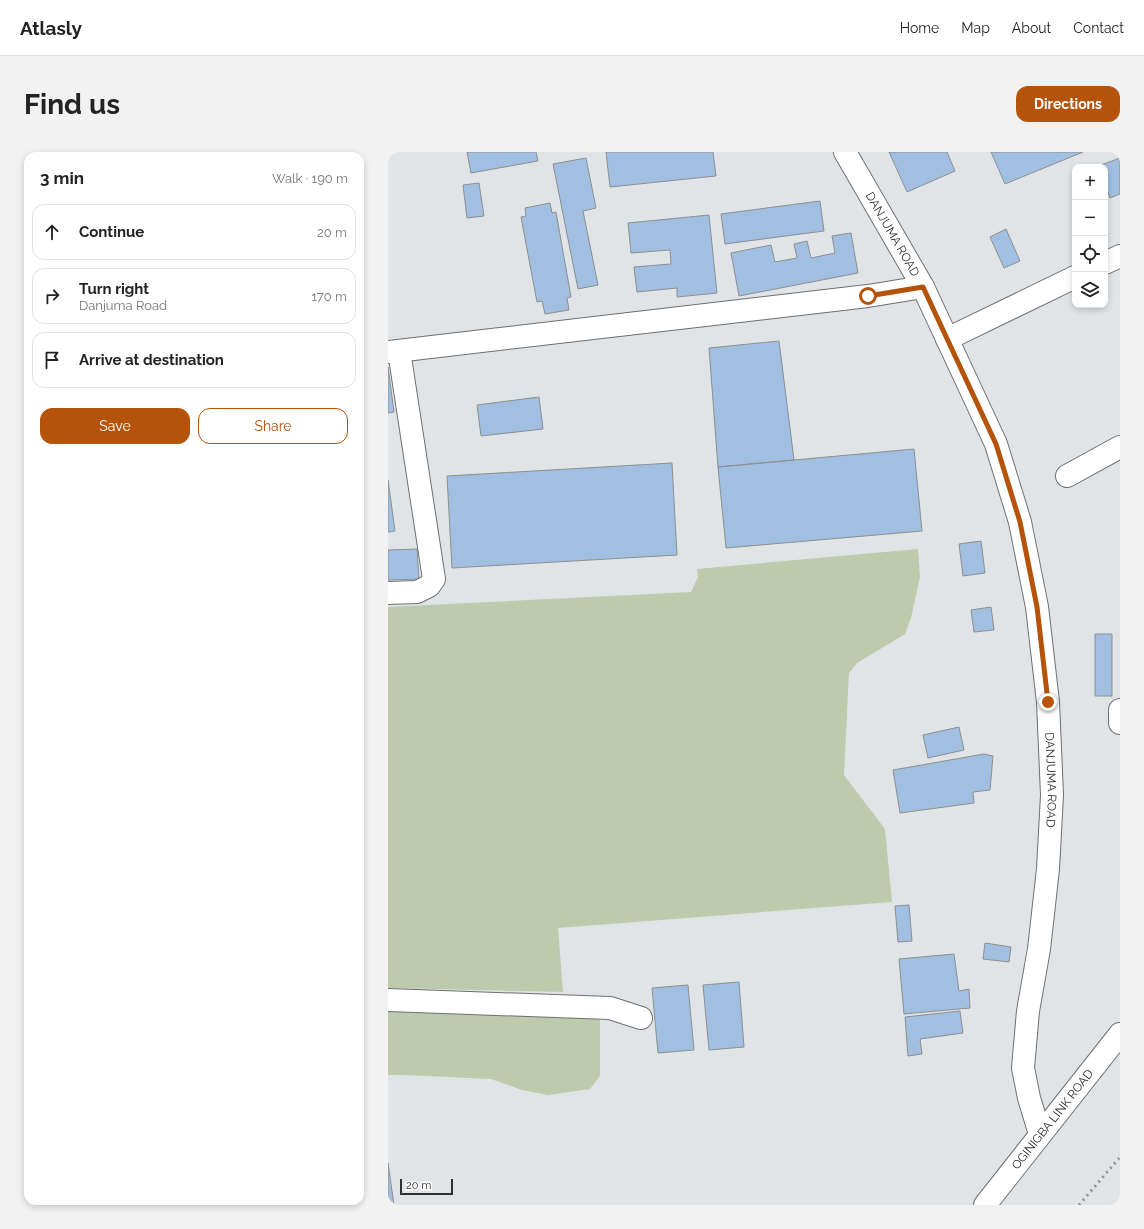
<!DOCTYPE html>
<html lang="en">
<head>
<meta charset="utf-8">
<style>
  body { margin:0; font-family:Raleway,sans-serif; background:#f2f2f2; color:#222 }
  .controls { position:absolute; right:12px; top:12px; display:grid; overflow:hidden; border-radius:8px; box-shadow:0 2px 6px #0003 }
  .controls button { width:36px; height:36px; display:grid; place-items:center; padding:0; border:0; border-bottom:1px solid #e0e0e0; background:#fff; color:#222; font:20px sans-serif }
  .scale { position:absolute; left:12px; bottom:10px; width:53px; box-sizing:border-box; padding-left:4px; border:2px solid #2f3032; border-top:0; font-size:11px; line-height:14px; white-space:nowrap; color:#2f3032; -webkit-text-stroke:3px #fff; paint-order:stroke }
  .stop { position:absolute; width:12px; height:12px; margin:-9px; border:3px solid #b45309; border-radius:50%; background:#fff }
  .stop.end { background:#b45309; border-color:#fff; box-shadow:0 1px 4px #0008 }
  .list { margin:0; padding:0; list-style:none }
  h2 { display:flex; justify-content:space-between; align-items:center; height:52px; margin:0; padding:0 16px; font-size:17px }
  h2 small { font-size:13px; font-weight:400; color:#767676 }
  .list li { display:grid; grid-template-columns:26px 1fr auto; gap:12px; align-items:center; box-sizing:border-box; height:56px; margin:0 8px 8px; padding:0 8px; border:1px solid #e0e0e0; border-radius:12px }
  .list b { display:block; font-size:15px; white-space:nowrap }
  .list p { margin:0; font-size:13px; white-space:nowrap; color:#767676 }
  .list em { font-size:13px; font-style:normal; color:#767676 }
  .actions { display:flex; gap:8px; padding:12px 16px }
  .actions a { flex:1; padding:9px 0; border:1px solid #b45309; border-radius:12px; text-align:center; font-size:14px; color:#b45309 }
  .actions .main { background:#b45309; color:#fff }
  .icon { flex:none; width:22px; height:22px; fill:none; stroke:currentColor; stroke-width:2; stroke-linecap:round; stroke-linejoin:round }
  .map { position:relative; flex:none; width:732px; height:1053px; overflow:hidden; border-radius:12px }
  header { display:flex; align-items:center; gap:24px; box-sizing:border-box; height:56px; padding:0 20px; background:#fff; border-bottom:1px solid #e0e0e0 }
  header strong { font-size:19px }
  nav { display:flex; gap:22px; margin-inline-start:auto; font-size:14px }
  .intro { display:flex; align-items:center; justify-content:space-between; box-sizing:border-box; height:96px; padding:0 24px }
  h1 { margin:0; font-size:28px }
  .button { padding:10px 18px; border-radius:12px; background:#b45309; color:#fff; font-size:14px; font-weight:700 }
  main { display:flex; gap:24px; padding:0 24px }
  aside { flex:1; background:#fff; border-radius:12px; box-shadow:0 2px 6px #0003 }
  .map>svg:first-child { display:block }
  .green { fill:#bdcaac }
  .building { fill:#a1bfe0; stroke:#8c8f92 }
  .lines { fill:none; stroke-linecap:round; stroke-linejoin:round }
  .minor-casing { stroke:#6d6f72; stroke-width:24 }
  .minor { stroke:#fff; stroke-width:22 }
  .rail { stroke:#909294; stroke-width:3; stroke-dasharray:2 4; stroke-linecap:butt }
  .route { stroke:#b45309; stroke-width:5 }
  .labels { text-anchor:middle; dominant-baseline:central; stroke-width:4; stroke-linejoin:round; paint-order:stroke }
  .street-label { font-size:12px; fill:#2f3032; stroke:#fff }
</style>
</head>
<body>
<header>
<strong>Atlasly</strong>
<nav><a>Home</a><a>Map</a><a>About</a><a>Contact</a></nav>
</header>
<div class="intro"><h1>Find us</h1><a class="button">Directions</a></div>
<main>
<aside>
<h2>3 min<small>Walk · 190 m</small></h2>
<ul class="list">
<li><svg class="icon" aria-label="ahead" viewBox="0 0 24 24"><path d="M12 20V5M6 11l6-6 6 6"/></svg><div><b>Continue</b></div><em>20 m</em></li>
<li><svg class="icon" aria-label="right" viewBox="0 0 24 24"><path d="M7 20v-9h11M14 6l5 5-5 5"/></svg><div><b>Turn right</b><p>Danjuma Road</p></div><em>170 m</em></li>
<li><svg class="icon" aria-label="arrive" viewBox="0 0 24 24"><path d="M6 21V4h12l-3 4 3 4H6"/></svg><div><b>Arrive at destination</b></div></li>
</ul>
<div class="actions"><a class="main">Save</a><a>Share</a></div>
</aside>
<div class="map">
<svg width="732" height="1053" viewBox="0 0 732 1053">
  <rect width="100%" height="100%" fill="#e1e4e7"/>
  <!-- green -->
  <path class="green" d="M 530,397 L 532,425 L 523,466 L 517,482 L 469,511 L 461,521 L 456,623 L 497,677 L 504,750 L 170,776 L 175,840 L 0,836 L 0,455 L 303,440 L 310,425 L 309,417 Z
    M 0,859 L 212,867 L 212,924 L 202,937 L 160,943 L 134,938 L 103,927 L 17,923 L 0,923 Z"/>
  <!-- building -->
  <path class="building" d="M 79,0 L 148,0 L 150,9 L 83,21 Z
    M 218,0 L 325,0 L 328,24 L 222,35 Z
    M 501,0 L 559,0 L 567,19 L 519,40 Z
    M 603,0 L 695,0 L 617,32 Z
    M 198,6 L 208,56 L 195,59 L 210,133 L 190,137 L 165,12 Z
    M 732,6 L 732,42 L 722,46 L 717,32 L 717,15 L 710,14 Z
    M 91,31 L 96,64 L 79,66 L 75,33 Z
    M 432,49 L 436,79 L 337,92 L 333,62 Z
    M 162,51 L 164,61 L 168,60 L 183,145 L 179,146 L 181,158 L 157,162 L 154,149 L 149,150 L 133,65 L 138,64 L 137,56 Z
    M 321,63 L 329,141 L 289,145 L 289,136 L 249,140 L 246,115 L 283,112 L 282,98 L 243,101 L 240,71 Z
    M 618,77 L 632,109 L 616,116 L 602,85 Z
    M 463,81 L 470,121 L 351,144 L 343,101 L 383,93 L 387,110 L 409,106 L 406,92 L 419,89 L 423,106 L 447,101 L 444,84 Z
    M 391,189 L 406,308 L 330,315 L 321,196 Z
    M 0,215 L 6,260 L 0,261 Z
    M 151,245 L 155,277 L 93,284 L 89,253 Z
    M 526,297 L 534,379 L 338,396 L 330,315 Z
    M 284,311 L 289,403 L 64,416 L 59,324 Z
    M 0,328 L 7,379 L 0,380 Z
    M 593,389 L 597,421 L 575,424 L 571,392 Z
    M 29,397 L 31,427 L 0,428 L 0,398 Z
    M 603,455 L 606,478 L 586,480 L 583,458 Z
    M 707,482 L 724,482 L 724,544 L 707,544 Z
    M 571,575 L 576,598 L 540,606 L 535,583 Z
    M 596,602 L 605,604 L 602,638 L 585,640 L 586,651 L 512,661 L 505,618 Z
    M 521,753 L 524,789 L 510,790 L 507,754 Z
    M 597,791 L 623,795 L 621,810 L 595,807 Z
    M 566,802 L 571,839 L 581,837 L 582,856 L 516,862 L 511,807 Z
    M 351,830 L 356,895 L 321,898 L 315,833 Z
    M 300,833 L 306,898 L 270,901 L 264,836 Z
    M 572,859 L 575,881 L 532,887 L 534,902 L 520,904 L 517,865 Z
    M 0,1011 L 6,1053 L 0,1053 Z"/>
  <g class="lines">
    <!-- minor casing -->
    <g class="minor-casing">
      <g id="minor">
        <path id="s1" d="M 457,0 L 535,135 L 608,292 L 632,370 L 649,455 L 660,550 L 664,643 L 660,717 L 651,797 L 640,859 L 635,916 L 641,946 L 652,982"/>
        <path d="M 717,111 L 732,104"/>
        <path d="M 559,187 L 687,125"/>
        <path d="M 0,200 L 480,144 L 535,135"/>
        <path d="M 679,324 L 732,295"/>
        <path d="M 0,441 L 29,440 L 41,434 L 46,427 L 11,199"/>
        <path d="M 732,571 L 732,558"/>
        <path d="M 0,848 L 222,856 L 253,866"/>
        <path id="s2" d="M 597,1053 L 732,882"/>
      </g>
    </g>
    <!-- minor -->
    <use href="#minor" class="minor"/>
    <!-- rail -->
    <path class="rail" d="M 691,1053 L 732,1005"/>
  </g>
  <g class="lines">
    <!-- route -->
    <path class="route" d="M 480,144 L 535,135 L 608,292 L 632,370 L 649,455 L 660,550"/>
  </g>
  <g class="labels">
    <!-- street labels -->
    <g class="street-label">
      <text stroke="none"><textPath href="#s1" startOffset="95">DANJUMA ROAD</textPath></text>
      <text stroke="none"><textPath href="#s1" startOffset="671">DANJUMA ROAD</textPath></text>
      <text stroke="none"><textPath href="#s2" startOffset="109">OGINIGBA LINK ROAD</textPath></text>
    </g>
  </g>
</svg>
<div class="controls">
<button>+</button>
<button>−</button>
<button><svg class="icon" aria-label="locate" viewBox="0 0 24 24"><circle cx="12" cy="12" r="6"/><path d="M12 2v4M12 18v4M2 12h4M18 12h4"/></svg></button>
<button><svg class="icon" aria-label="layers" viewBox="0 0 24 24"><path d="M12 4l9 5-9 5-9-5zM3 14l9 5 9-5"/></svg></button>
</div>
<div class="scale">20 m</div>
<div class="stop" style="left:480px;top:144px"></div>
<div class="stop end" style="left:660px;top:550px"></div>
</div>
</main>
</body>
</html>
